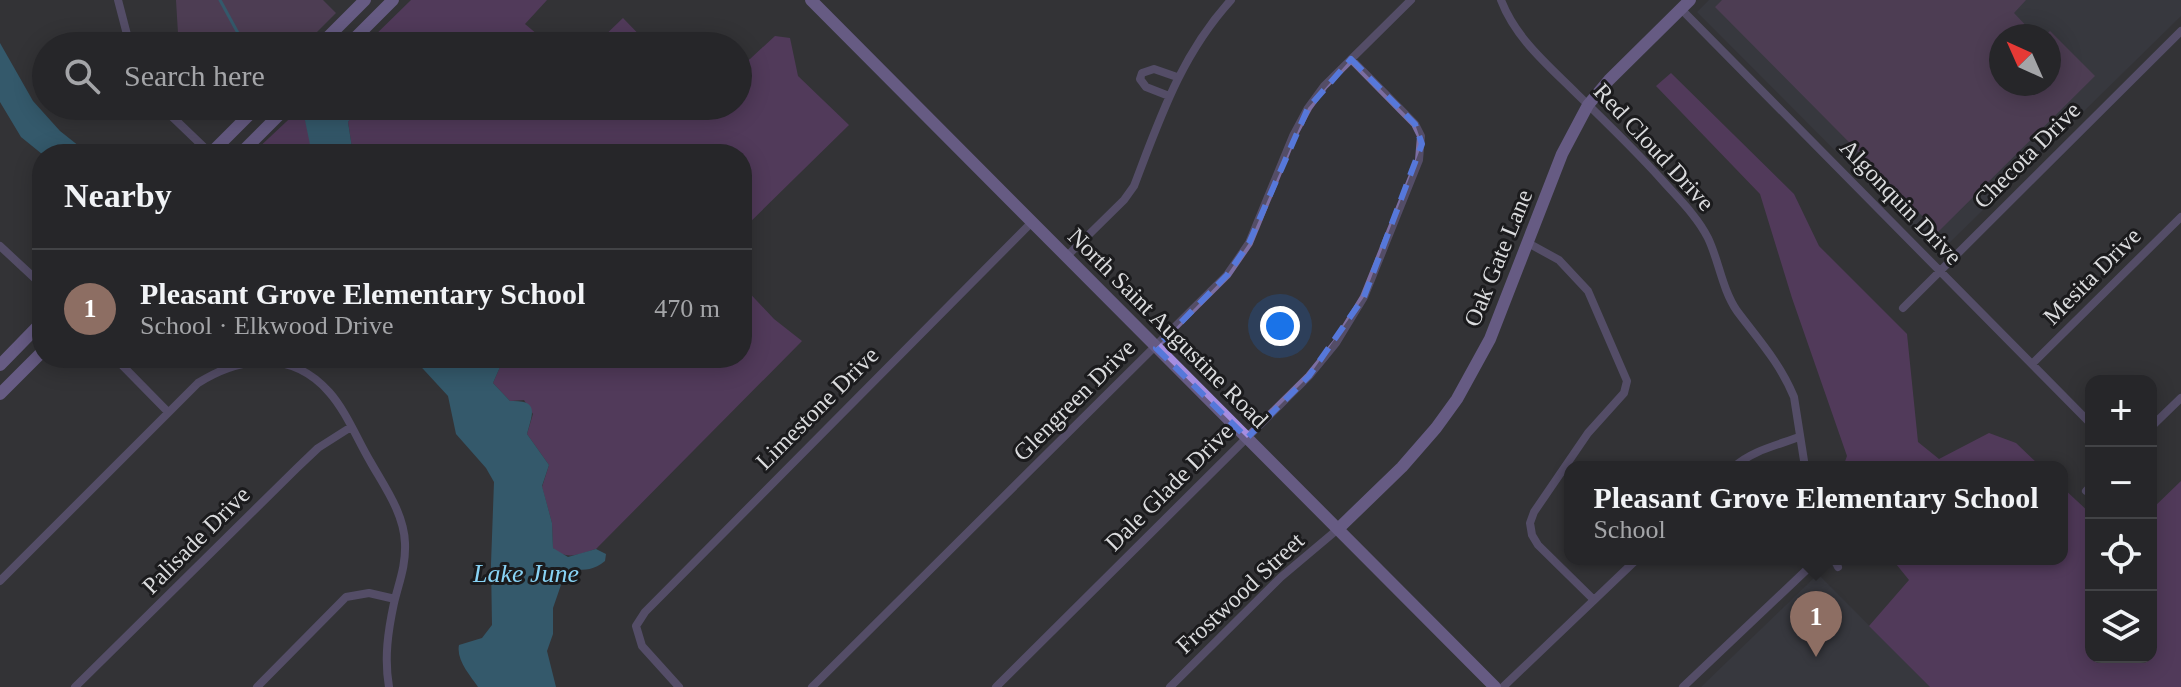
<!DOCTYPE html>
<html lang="en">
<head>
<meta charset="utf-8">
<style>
  body { margin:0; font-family:Georgia,serif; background:#323235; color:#f1f3f6 }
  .controls { position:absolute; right:24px; bottom:24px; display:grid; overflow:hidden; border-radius:16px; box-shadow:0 4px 20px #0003 }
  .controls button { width:72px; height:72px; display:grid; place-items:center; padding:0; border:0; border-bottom:2px solid #424346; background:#262629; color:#f1f3f6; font:40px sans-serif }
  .compass { position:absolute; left:1989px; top:24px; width:72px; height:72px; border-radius:50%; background:#262629; box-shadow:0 4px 20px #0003; rotate:315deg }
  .you { position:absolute; left:1280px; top:326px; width:28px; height:28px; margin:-20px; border:6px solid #fff; border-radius:50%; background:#1a73e8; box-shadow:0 0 0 12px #1a73e833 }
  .badge { display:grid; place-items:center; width:52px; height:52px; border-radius:50%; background:#8bbbb9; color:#fff; font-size:26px; font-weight:700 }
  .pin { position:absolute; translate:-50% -66px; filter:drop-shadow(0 2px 4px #0008) }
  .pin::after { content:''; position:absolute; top:42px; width:28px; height:24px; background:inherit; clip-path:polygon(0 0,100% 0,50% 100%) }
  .popup { position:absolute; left:1564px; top:461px; width:504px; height:104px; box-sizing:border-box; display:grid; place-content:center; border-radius:16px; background:#262629; filter:drop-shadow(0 2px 6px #0005); font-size:26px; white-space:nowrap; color:#a4a5a8 }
  .popup b { font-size:30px; color:#f1f3f6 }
  .popup::after { content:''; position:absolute; left:50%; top:100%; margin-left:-16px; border:16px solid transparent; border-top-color:#262629 }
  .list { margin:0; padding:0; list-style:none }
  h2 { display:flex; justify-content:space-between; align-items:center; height:104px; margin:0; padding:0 32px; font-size:34px }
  h2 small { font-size:26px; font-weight:400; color:#a4a5a8 }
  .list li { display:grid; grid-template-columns:52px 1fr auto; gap:24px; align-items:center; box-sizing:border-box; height:120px; padding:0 32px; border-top:2px solid #424346 }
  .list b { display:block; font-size:30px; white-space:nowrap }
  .list p { margin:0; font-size:26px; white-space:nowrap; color:#a4a5a8 }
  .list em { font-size:26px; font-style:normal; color:#a4a5a8 }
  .icon { flex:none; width:44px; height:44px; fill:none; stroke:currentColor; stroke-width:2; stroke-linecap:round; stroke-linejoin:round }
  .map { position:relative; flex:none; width:2181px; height:687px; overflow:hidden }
  .search { position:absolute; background:#262629; box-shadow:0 4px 20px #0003; left:32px; top:32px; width:720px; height:88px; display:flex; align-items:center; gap:20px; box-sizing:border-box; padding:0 28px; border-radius:44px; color:#a4a5a8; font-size:30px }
  .panel { position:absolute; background:#262629; box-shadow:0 4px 20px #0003; left:32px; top:144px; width:720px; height:224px; border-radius:32px }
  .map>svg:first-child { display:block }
  .built { fill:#3c3e47; fill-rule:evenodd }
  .green { fill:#6d4a77 }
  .forest { fill:#774385 }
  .water { fill:#3588ab }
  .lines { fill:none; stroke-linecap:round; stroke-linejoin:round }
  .stream { stroke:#3588ab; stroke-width:3 }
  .street { stroke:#7c6ea2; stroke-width:8 }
  .secondary { stroke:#a58de0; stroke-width:12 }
  .marked { fill:none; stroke:#5678da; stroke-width:6; stroke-dasharray:16 10; stroke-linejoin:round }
  .labels { text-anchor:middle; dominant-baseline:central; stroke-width:6; stroke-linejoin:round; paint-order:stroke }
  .street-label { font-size:24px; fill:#dadbdd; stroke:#1b1b1d }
  .water-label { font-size:26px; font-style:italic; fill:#88d3f5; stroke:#1b1b1d }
</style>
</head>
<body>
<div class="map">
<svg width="2181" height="687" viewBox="0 0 2181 687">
  <rect width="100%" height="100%" fill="#333337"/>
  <!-- built -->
  <path class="built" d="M 1709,0 L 2181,0 L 2181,16 L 1938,254 L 1697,12 ZM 2001,36 L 2049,36 L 2049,84 L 2001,84 Z
    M 1818,574 L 1930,687 L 1701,687 Z"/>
  <!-- green -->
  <path class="green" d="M 176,0 L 323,0 L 336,13 L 303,46 L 186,46 L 178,33 Z
    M 1722,0 L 2026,0 L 2014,13 L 2036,36 L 2001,36 L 2001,84 L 2049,84 L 2049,36 L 2045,36 L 2050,31 L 2095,76 L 1938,232 L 1715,7 Z"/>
  <!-- forest -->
  <path class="forest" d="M 411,0 L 547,0 L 525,24 L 551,46 L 364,46 Z
    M 623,18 L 650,46 L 594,46 Z
    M 775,36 L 790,38 L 798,76 L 849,125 L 742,230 L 742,154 L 353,154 L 348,122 L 359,106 L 738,106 L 738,66 L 750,59 Z
    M 1671,73 L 1794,194 L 1819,246 L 1907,334 L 1918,442 L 1939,459 L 1989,433 L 2016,443 L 2041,467 L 1843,467 L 1847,456 L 1792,298 L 1760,194 L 1656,86 Z
    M 302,107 L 312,147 L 312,154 L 252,154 Z
    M 742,285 L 774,319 L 802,341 L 596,549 C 579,554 567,561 553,548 L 552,523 L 542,487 L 549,465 L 527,434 L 533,414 L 524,400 L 510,401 L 493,383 L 500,367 L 499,358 L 742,358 Z
    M 2181,481 L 2181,687 L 1930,687 L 1869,626 L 1909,580 L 1892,559 L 2062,559 L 2062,487 L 2091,514 L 2091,657 L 2151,657 L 2151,510 Z"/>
  <!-- water -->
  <path class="water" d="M 0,43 L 33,101 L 60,131 L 89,154 L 42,154 L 21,137 L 0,102 Z
    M 302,106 L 359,106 L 348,122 L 353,154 L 312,154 Z
    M 413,358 L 499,358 L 500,367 L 493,383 L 510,401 C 539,400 533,412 527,434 L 549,465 L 542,486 L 552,523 L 553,548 L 568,557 L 596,549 L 606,554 L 605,561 C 594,570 586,570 572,570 L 562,582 L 553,608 L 553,634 L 547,651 L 556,687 L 478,687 C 470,675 456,660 459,645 L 482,638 L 492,625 L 491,564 L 494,482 L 486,468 L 456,434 L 448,396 Z"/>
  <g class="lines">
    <!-- stream -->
    <path class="stream" d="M 220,0 L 245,46"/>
    <!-- street -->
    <path class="street" d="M 118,0 L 130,46
      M 1501,0 C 1516,39 1548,65 1577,94 C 1606,122 1635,150 1662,180 C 1678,198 1697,216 1708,238 C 1719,261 1722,289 1737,311 C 1758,339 1780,363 1794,397 L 1805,467
      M 1681,9 L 2091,424
      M 1169,96 L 1146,87 L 1140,79 L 1142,73 L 1154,69 L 1177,77
      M 161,106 L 211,154
      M 1528,243 L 1559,260 L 1588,291 L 1627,381 L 1624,393 L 1588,433 L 1534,512 L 1530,523 L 1532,535 L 1538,545 L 1594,600
      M 0,246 L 42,285
      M 1066,257 L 1124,200 L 1134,186 C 1160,118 1181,55 1231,0
      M 1903,308 L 2181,31
      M 115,358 L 168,412
      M 2032,364 L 2181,217
      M 2151,427 L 2181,398
      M 1734,467 C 1751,451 1778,445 1799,437
      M 2086,491 L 2091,486
      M 1834,559 L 1838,567
      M 0,581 L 198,383 C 241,356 292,350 329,392 C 346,411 357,439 370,461 C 384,486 404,513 405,543 C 406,566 399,582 394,603 C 388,631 384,658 389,687
      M 75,687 L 297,468 L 318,448 L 351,427
      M 257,687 L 346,597 L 369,593 L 395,599
      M 679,687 L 642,646 L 636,626 L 645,612 L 1032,222
      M 812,687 L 1227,275 L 1249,243 L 1293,136 L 1308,108 L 1324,86 L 1411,0
      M 996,687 L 1309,376 L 1336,343 L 1364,297 L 1419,160 L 1421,136 L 1415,124 L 1351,59
      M 1170,687 L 1281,577 L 1338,529
      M 1503,687 L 1637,559
      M 1683,687 L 1818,559"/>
    <!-- secondary -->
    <path class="secondary" d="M 811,0 L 1495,687
      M 319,46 L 365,0
      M 347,46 L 393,0
      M 210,154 L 258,106
      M 240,154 L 288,106
      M 0,365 L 42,322
      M 0,394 L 42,352
      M 1338,529 L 1402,467 L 1436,428 L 1457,399 L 1490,339 L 1562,154 L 1588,105 L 1609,80 L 1690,0"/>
  </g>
  <!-- marked area -->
  <path d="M0 0H2181V687H0ZM 1351,59 L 1415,124 L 1422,144 L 1364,297 L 1309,376 L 1247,438 L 1156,348 L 1227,275 L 1249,243 L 1308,108 Z" fill="#333337" fill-opacity=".55" fill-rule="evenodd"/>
  <path class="marked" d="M 1351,59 L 1415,124 L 1422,144 L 1364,297 L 1309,376 L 1247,438 L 1156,348 L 1227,275 L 1249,243 L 1308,108 Z"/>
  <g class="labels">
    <!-- street labels -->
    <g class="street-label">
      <text transform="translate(1654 147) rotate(47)">Red Cloud Drive</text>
      <text transform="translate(2027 155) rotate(-45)">Checota Drive</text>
      <text transform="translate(1901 202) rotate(46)">Algonquin Drive</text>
      <text transform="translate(1498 258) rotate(-68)">Oak Gate Lane</text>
      <text transform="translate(2092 276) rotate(-45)">Mesita Drive</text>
      <text transform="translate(1168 328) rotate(45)">North Saint Augustine Road</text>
      <text transform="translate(1074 400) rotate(-45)">Glengreen Drive</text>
      <text transform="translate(817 408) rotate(-45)">Limestone Drive</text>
      <text transform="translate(1169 487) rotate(-45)">Dale Glade Drive</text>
      <text transform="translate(196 540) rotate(-45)">Palisade Drive</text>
      <text transform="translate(1240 593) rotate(-43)">Frostwood Street</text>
    </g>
    <!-- water labels -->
    <g class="water-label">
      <text x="526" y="573">Lake June</text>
    </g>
  </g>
</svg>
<div class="controls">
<button>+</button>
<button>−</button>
<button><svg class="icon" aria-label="locate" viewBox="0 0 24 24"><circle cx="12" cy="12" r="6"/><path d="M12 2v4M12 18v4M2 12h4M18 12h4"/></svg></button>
<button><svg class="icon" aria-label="layers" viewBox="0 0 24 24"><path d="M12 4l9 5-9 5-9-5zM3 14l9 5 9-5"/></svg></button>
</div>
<svg class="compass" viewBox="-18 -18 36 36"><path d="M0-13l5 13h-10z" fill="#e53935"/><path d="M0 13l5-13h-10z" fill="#a4a5a8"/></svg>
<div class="you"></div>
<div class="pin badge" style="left:1816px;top:657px;background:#8d6e63">1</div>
<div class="popup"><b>Pleasant Grove Elementary School</b>School</div>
<div class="search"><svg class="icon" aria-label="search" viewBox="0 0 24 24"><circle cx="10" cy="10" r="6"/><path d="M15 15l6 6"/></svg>Search here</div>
<section class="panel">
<h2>Nearby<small></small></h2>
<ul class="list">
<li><span class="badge" style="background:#8d6e63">1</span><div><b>Pleasant Grove Elementary School</b><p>School · Elkwood Drive</p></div><em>470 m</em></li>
</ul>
</section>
</div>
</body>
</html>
